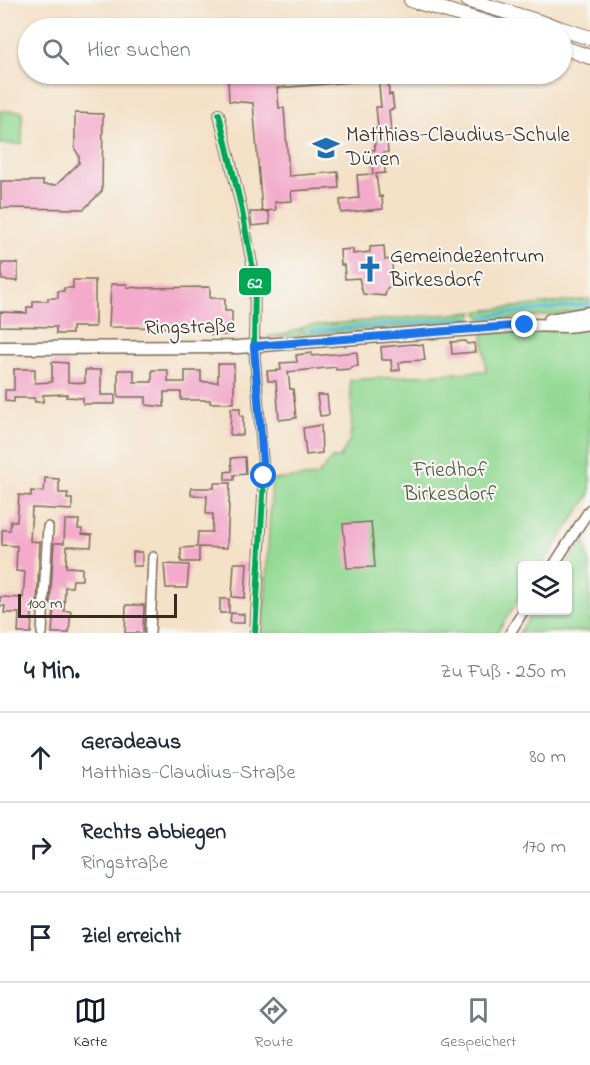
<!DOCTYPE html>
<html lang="de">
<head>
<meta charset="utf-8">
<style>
  body { margin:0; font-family:"Indie Flower",sans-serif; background:#f6f6f7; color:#1f2937 }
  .controls { position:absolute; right:18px; bottom:18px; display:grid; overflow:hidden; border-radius:6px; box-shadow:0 2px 4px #0004 }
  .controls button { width:54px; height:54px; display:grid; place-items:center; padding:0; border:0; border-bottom:2px solid #e0e1e3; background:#fff; color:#1f2937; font:30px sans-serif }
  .scale { position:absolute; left:18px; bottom:15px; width:159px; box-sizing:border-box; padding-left:6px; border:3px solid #3b2a1e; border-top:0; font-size:16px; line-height:21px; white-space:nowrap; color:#3b2a1e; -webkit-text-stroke:4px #f6f6f2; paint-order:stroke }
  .stop { position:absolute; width:18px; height:18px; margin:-14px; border:4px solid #1a73e8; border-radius:50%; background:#fff }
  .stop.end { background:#1a73e8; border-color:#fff; box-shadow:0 2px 6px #0008 }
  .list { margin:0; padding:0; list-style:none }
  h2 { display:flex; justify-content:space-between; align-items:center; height:78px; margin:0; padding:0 24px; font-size:26px }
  h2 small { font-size:20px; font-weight:400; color:#747a83 }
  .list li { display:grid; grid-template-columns:39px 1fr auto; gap:18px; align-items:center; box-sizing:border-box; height:90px; padding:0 24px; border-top:2px solid #e0e1e3 }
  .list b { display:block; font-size:22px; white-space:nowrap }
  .list p { margin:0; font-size:20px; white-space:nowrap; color:#747a83 }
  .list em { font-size:20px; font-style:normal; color:#747a83 }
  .icon { flex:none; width:33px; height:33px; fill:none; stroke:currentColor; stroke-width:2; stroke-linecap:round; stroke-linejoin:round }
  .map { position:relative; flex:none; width:590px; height:633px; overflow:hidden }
  .search { position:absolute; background:#fff; box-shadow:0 2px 4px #0004; left:18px; right:18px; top:18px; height:66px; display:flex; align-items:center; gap:15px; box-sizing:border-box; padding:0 21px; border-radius:33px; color:#747a83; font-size:22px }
  .sheet { height:348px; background:#fff }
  nav { display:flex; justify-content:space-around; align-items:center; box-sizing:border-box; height:84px; border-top:2px solid #e0e1e3; background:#fff; font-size:16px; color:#747a83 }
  nav a { display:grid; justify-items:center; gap:3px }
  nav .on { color:#111827 }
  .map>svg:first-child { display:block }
  .green { fill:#93d993; stroke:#678258; stroke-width:1.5 }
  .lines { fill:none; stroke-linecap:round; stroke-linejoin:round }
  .stream { stroke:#5ab4d8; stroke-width:3 }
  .building { fill:#f3aacb }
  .minor-casing { stroke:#7c6a59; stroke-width:12 }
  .secondary-casing { stroke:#7c6a59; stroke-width:15 }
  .primary-casing { stroke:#7c6a59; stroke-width:16 }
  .minor { stroke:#fff; stroke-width:9 }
  .secondary { stroke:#fff; stroke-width:12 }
  .primary { stroke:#fff; stroke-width:14 }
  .bus-1-casing { stroke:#f6f6f2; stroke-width:10 }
  .bus-1 { stroke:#00a651; stroke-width:6 }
  .route { stroke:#1a73e8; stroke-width:8 }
  .labels { text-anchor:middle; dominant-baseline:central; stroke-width:4.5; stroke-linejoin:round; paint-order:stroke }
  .poi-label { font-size:21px; fill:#3b2a1e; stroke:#f6f6f2; text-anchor:start }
  .street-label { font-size:21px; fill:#3b2a1e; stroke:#f6f6f2 }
  .park-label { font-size:21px; fill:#51563b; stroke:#f6f6f2 }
  .line-badge { stroke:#f6f6f2; stroke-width:2 }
  .badge-label { font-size:16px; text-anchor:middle; font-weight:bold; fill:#fff }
</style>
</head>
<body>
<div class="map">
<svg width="590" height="633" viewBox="0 0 590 633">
  <rect width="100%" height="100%" fill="#f6f6f2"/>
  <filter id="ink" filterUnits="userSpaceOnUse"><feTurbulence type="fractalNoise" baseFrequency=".0167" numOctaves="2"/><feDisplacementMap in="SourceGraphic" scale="12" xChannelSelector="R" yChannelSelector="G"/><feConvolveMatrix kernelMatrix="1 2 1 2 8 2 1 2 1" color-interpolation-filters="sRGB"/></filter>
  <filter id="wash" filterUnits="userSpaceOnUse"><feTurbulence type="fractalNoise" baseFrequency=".008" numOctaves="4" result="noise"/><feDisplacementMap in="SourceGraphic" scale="24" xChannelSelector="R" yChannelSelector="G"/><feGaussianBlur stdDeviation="1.35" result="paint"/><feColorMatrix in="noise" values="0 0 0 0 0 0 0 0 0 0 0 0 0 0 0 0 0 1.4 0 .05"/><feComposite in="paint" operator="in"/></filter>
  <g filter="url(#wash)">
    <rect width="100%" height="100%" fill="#f4e1c7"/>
    <!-- green -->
    <path class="green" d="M 0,111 L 22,111 L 22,144 L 0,144 Z
      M 590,299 L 590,309 L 559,314 L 484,321 L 478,314 L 478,312 L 480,311 Z
      M 474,312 L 469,322 L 304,335 L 304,331 L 300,331 L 300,336 L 266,337 L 287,334 L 306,326 Z
      M 590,328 L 590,494 L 542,565 L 522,566 L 522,594 L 497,633 L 263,633 L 272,480 L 317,476 L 332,458 L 340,458 L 350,439 L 352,417 L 350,380 L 486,371 L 483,333 Z
      M 584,541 L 590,566 L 590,631 L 519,633 L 534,611 L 568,610 L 566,565 Z"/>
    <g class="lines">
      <!-- stream -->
      <path class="stream" d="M 484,316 L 590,304
        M 310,331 L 468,318"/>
    </g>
    <g id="blocks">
      <!-- building -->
      <path class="building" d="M 306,74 L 378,74 L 378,80 L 277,88 L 279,108 L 284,108 L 289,176 L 338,172 L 339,188 L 291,191 L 292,201 L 275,202 L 276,210 L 262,211 L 253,103 L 229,101 L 228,80 L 246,75 L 263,77 Z
        M 378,74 L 388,74 L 389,95 L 392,94 L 394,109 L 389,110 L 391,131 L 386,131 L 388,152 L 384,153 L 385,173 L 376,174 L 379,197 L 382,196 L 383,209 L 341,213 L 340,200 L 359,198 L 357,175 L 373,174 L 371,150 L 375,150 L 374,129 L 378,128 L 376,107 L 381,107 Z
        M 75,113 L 103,114 L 102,191 L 84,209 L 1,208 L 1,181 L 43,181 L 43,185 L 56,185 L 79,163 L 79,156 L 75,149 Z
        M 250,212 L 269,212 L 270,224 L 252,226 Z
        M 384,246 L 385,260 L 392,259 L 393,287 L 387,288 L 385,296 L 363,294 L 359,278 L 345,279 L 344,265 L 341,265 L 340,250 L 353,249 L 353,254 L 370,252 L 370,247 Z
        M 2,263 L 18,263 L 18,281 L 2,280 Z
        M 73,280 L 95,280 L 95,327 L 72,327 L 72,334 L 56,334 L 56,327 L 0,326 L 0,312 L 27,313 L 27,307 L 33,307 L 33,301 L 48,301 L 48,298 L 58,298 L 58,291 L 64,291 L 64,288 L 73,288 Z
        M 111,284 L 127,284 L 127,287 L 142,288 L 210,287 L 210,298 L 225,298 L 225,311 L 232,311 L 232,324 L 227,324 L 227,335 L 211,335 L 211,328 L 109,327 Z
        M 466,341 L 467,344 L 474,343 L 475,352 L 452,354 L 451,342 Z
        M 413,344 L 423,345 L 425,360 L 404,361 L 399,363 L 400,370 L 392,371 L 391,360 L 382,360 L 381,347 Z
        M 357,352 L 358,366 L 351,367 L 351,369 L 336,370 L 336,367 L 288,372 L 290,389 L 293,389 L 296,418 L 279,420 L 276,381 L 268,381 L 267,371 L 281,370 L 280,363 L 297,362 L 296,355 L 312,353 L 312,356 Z
        M 52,362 L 68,363 L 68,382 L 85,383 L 85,370 L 101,370 L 101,395 L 115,395 L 115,404 L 83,404 L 83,398 L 66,397 L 67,394 L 43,395 L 43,402 L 35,402 L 34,398 L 14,398 L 14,402 L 5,401 L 5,390 L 14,390 L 14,369 L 35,369 L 35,383 L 52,382 Z
        M 218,364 L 234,364 L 234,403 L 210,403 L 210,400 L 181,400 L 181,392 L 164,392 L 164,407 L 146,405 L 146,397 L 118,397 L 118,370 L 134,370 L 134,382 L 152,382 L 152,370 L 168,370 L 168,382 L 185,382 L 185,371 L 201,371 L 201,382 L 218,382 Z
        M 317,395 L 327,395 L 329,415 L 320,416 Z
        M 231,408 L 240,408 L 240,416 L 243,416 L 243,435 L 230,435 Z
        M 321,425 L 322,453 L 306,455 L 303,428 Z
        M 245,457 L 246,474 L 234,475 L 234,480 L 225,480 L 225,472 L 232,471 L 231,458 Z
        M 45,478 L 59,479 L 59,493 L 68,493 L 67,499 L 72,499 L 72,510 L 32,508 L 30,541 L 40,542 L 37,603 L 33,603 L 31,633 L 18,633 L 19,613 L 4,613 L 5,606 L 0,606 L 0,597 L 23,598 L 25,572 L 16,571 L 17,546 L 2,545 L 2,530 L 10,530 L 11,521 L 17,521 L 19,495 L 31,496 L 31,491 L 44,492 Z
        M 214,483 L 230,483 L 227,548 L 199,547 L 199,562 L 181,562 L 181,548 L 197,547 L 198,532 L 212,532 L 213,514 L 206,514 L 207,496 L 191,495 L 191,488 L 214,488 Z
        M 65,520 L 79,520 L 78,529 L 82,529 L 82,534 L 92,535 L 91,547 L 67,546 L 66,567 L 82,568 L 82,580 L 73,580 L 72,587 L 65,587 L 64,611 L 71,611 L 69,633 L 52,633 L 54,605 L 50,603 L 54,543 L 64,543 Z
        M 371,522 L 375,567 L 347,568 L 343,524 Z
        M 133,552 L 142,552 L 142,566 L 133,566 Z
        M 234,563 L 247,563 L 245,598 L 232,597 Z
        M 164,564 L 189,565 L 187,588 L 166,588 Z
        M 220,599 L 229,599 L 229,613 L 220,613 Z
        M 126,605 L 144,605 L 143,633 L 125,633 Z
        M 231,613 L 244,614 L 244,623 L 230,623 Z"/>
    </g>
  </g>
  <g filter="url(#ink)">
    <use href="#blocks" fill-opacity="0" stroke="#7c6a59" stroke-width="1.5"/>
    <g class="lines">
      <!-- minor casing -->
      <g class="minor-casing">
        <path id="minor" d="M 219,114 L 241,206 L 255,280 L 254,346 L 264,478 L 255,633
          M 553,566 L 590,509
          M 42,633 L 48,527
          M 150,633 L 153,557
          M 510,633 L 524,610"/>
      </g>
      <!-- secondary casing -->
      <g class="secondary-casing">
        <path id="secondary" d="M 550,320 L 590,313
          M 0,348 L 238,347 L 525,325 L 567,326 L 590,323"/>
      </g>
      <!-- primary casing -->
      <g class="primary-casing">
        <path id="primary" d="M 411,0 L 504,28
          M 468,0 L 559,28
          M 562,29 L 590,38
          M 562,47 L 590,57"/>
      </g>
      <!-- minor -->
      <use href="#minor" class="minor"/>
      <!-- secondary -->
      <use href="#secondary" class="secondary"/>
      <!-- primary -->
      <use href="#primary" class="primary"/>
      <!-- bus-1 casing -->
      <g class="bus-1-casing">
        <path id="bus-1" d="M 219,114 L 241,206 L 255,280 L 254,346 L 264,478 L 255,633"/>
      </g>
      <!-- bus-1 -->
      <use href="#bus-1" class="bus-1"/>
    </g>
  </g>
  <g class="lines" filter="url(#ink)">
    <!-- route -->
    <path class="route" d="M 264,476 L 254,346 L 525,325"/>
  </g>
  <!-- icons -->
  <defs>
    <g id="school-bare" transform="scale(2.07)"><path d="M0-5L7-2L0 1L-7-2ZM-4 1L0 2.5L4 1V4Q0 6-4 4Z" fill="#1f6fb2" stroke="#f6f6f2" stroke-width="2.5" paint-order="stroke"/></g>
    <g id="church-bare" transform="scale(2.07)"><path d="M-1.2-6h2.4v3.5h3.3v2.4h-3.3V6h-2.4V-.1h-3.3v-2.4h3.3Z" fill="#1f6fb2" stroke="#f6f6f2" stroke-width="2.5" paint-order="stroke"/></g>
  </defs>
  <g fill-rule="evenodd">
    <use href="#school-bare" x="326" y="148"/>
    <use href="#church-bare" x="370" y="269"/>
  </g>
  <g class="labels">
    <!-- poi labels -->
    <g class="poi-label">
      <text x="346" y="136">Matthias-Claudius-Schule<tspan x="346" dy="24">Düren</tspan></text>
      <text x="390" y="257">Gemeindezentrum<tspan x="390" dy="24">Birkesdorf</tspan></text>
    </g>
    <!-- street labels -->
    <g class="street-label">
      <text transform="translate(190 328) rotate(-1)">Ringstraße</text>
    </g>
    <!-- park labels -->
    <g class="park-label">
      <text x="450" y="471">Friedhof<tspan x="450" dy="24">Birkesdorf</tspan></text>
    </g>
  </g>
  <rect class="line-badge" x="238" y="267" width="34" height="29" rx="6" fill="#00a651"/>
  <g class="badge-label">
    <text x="255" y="288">62</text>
  </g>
</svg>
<div class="controls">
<button><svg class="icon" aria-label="layers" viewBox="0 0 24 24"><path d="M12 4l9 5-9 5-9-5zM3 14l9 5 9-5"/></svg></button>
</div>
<div class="scale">100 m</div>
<div class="stop" style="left:264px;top:476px"></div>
<div class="stop end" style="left:525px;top:325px"></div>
<div class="search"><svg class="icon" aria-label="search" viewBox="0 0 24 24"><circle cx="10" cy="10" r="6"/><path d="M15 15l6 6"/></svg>Hier suchen</div>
</div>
<section class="sheet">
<h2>4 Min.<small>Zu Fuß · 250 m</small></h2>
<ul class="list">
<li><svg class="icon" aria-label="ahead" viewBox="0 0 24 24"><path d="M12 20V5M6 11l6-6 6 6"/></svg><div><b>Geradeaus</b><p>Matthias-Claudius-Straße</p></div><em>80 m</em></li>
<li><svg class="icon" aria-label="right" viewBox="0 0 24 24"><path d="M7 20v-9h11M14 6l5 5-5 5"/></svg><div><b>Rechts abbiegen</b><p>Ringstraße</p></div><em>170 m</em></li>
<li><svg class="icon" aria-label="arrive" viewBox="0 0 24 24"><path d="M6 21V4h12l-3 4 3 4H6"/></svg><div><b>Ziel erreicht</b></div></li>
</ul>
</section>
<nav>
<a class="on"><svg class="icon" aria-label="map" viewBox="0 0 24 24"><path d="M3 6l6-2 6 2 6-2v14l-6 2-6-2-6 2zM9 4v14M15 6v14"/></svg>Karte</a>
<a><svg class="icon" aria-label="directions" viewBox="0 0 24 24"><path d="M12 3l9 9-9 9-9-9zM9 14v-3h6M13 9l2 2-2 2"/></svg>Route</a>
<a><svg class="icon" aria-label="saved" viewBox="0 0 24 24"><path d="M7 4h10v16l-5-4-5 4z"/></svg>Gespeichert</a>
</nav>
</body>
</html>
